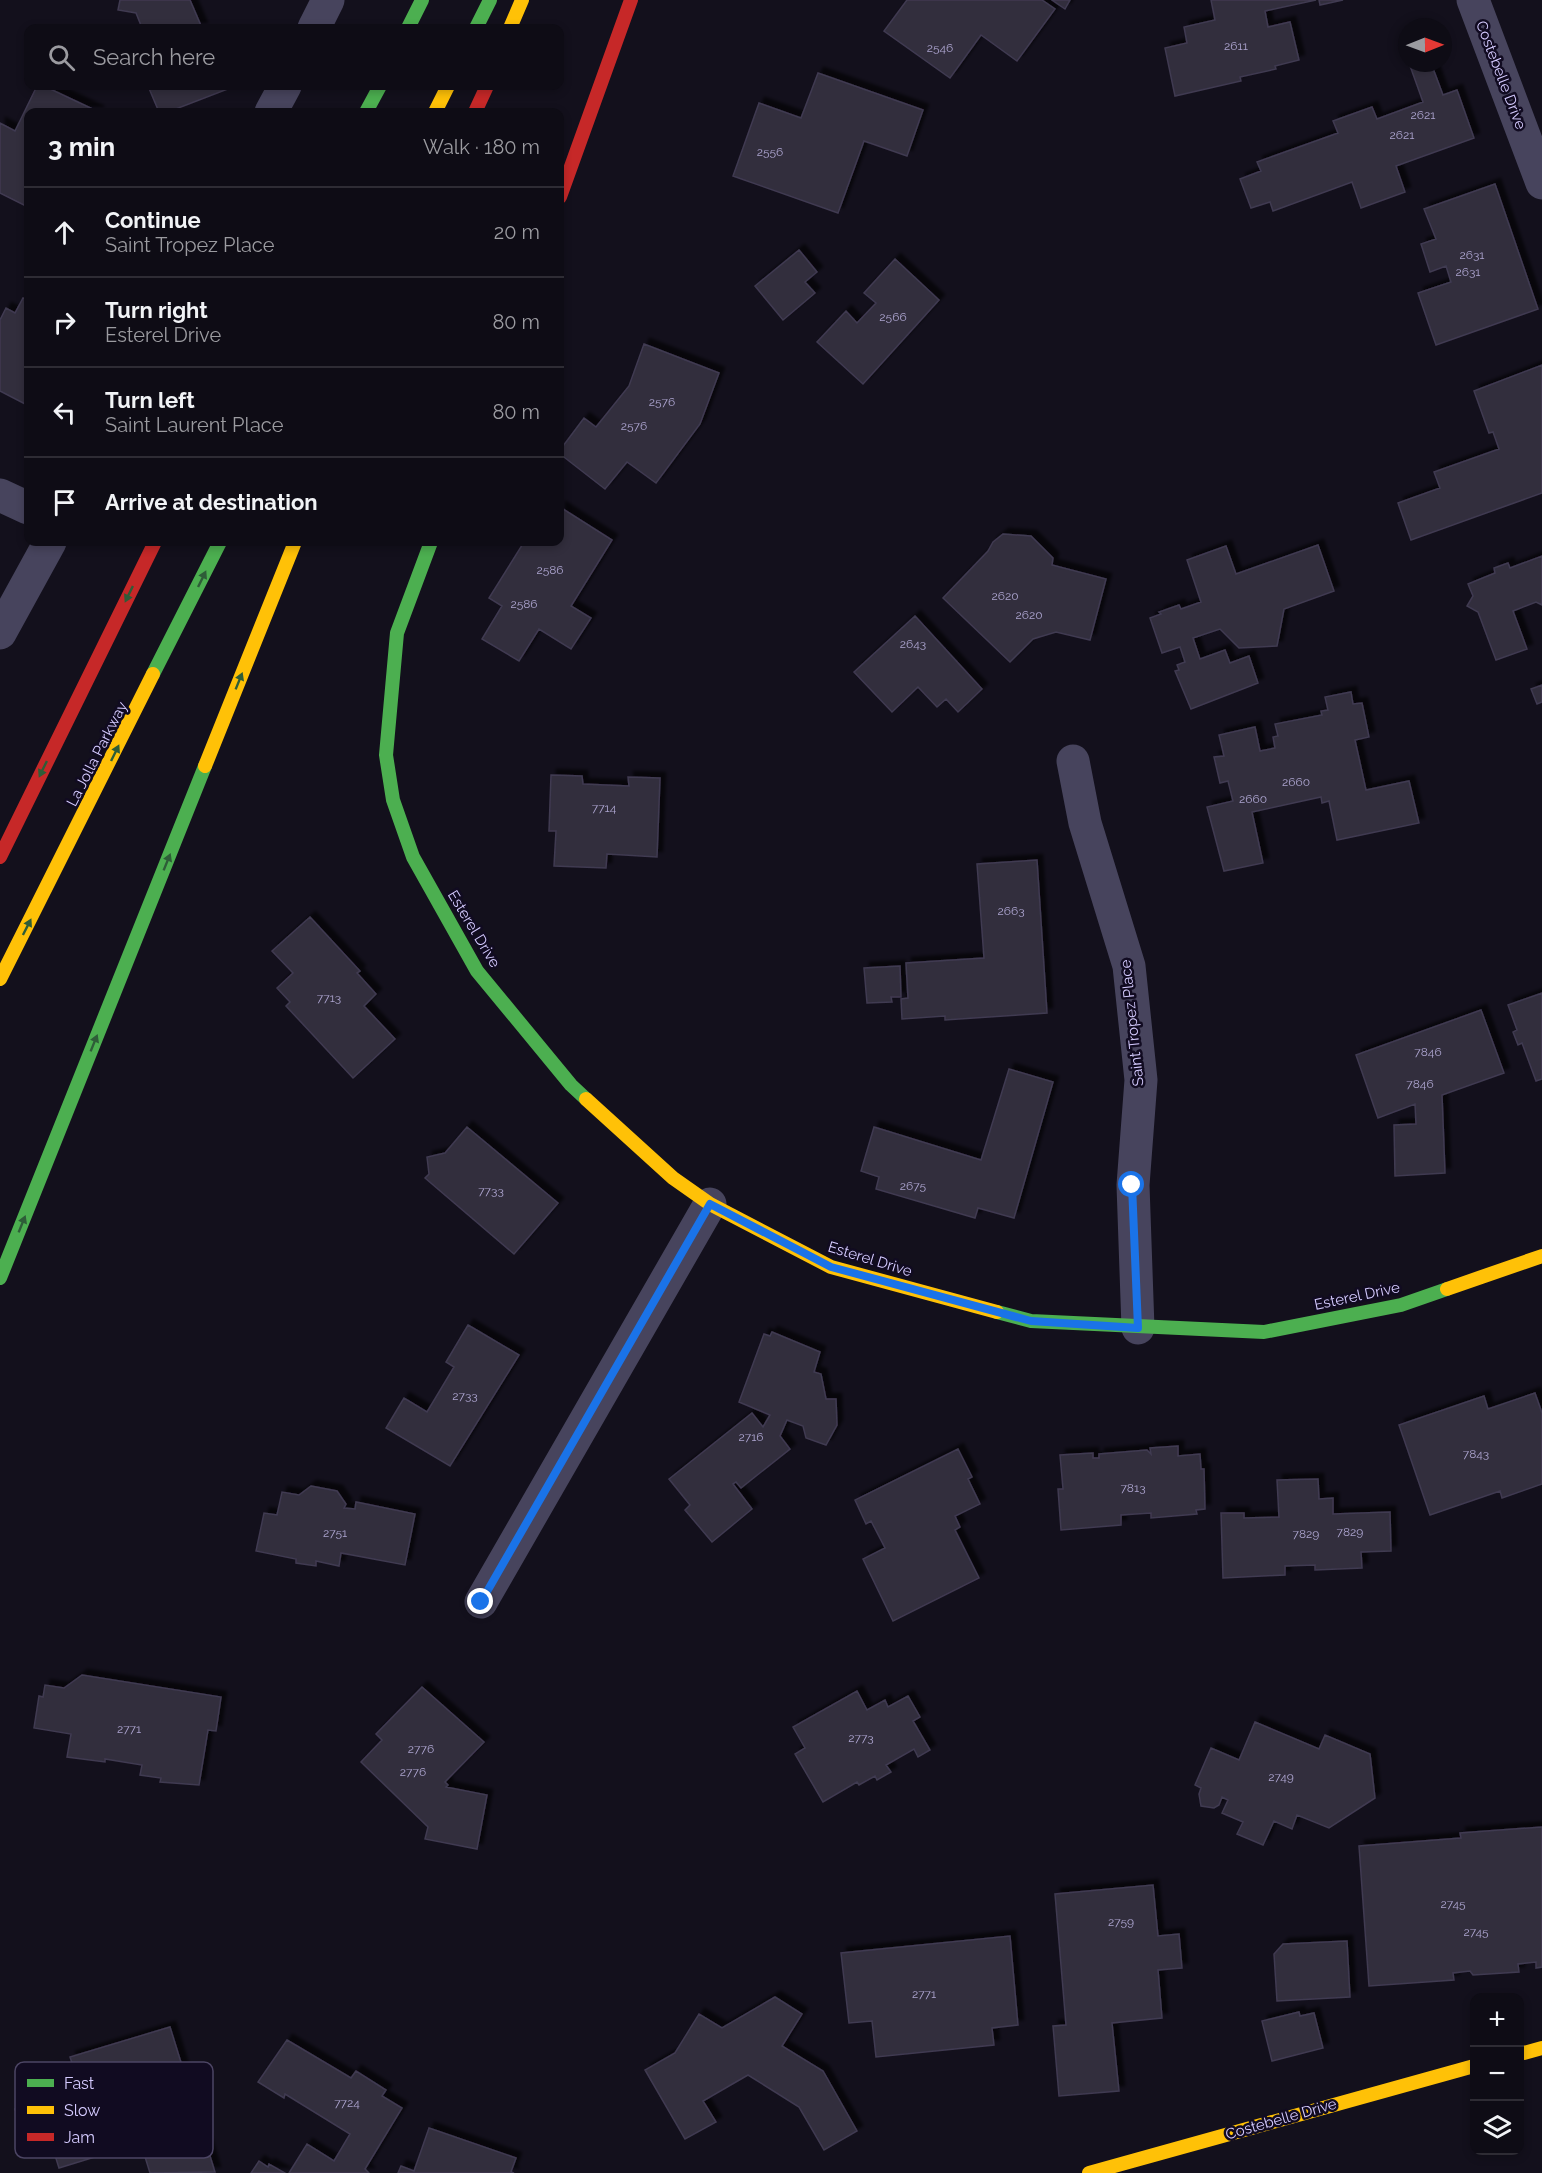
<!DOCTYPE html>
<html lang="en">
<head>
<meta charset="utf-8">
<style>
  body { margin:0; font-family:Raleway,sans-serif; background:#1c1a22; color:#f1f3f6 }
  .controls { position:absolute; right:18px; bottom:18px; display:grid; overflow:hidden; border-radius:12px; box-shadow:0 3px 9px #0003 }
  .controls button { width:54px; height:54px; display:grid; place-items:center; padding:0; border:0; border-bottom:2px solid #2e2c34; background:#0e0c15; color:#f1f3f6; font:30px sans-serif }
  .compass { position:absolute; left:1398px; top:18px; width:54px; height:54px; border-radius:50%; background:#0e0c15; box-shadow:0 3px 9px #0003; rotate:89deg }
  .stop { position:absolute; width:18px; height:18px; margin:-14px; border:4px solid #1a73e8; border-radius:50%; background:#fff }
  .stop.end { background:#1a73e8; border-color:#fff; box-shadow:0 2px 6px #0008 }
  .list { margin:0; padding:0; list-style:none }
  h2 { display:flex; justify-content:space-between; align-items:center; height:78px; margin:0; padding:0 24px; font-size:26px }
  h2 small { font-size:20px; font-weight:400; color:#9b9ba0 }
  .list li { display:grid; grid-template-columns:39px 1fr auto; gap:18px; align-items:center; box-sizing:border-box; height:90px; padding:0 24px; border-top:2px solid #2e2c34 }
  .list b { display:block; font-size:22px; white-space:nowrap }
  .list p { margin:0; font-size:20px; white-space:nowrap; color:#9b9ba0 }
  .list em { font-size:20px; font-style:normal; color:#9b9ba0 }
  .icon { flex:none; width:33px; height:33px; fill:none; stroke:currentColor; stroke-width:2; stroke-linecap:round; stroke-linejoin:round }
  .map { position:relative; flex:none; width:1542px; height:2173px; overflow:hidden }
  .search { position:absolute; background:#0e0c15; box-shadow:0 3px 9px #0003; left:24px; top:24px; width:540px; height:66px; display:flex; align-items:center; gap:15px; box-sizing:border-box; padding:0 21px; border-radius:12px; color:#9b9ba0; font-size:22px }
  .panel { position:absolute; background:#0e0c15; box-shadow:0 3px 9px #0003; left:24px; top:108px; width:540px; height:438px; border-radius:12px }
  .map>svg:first-child { display:block }
  .building { fill:#312e3e; stroke:#403a51; stroke-width:1.5; filter:url(#shadow) }
  .lines { fill:none; stroke-linecap:round; stroke-linejoin:round }
  .street { stroke:#47445d; stroke-width:33 }
  .fast { stroke:#4caf50; stroke-width:14 }
  .slow { stroke:#ffc107; stroke-width:14 }
  .jam { stroke:#c62828; stroke-width:14 }
  .oneway { fill:#2e5d38 }
  .route { stroke:#1a73e8; stroke-width:8 }
  .labels { text-anchor:middle; dominant-baseline:central; stroke-width:5; stroke-linejoin:round; paint-order:stroke }
  .number-label { font-size:12px; fill:#aca4cf }
  .street-label { font-size:15px; fill:#d5cbff; stroke:#110b21 }
  .key { fill:#110b21; stroke:#4c4564; stroke-width:1.5 }
  .key-label { font-size:16px; fill:#d5cbff }
</style>
</head>
<body>
<div class="map">
<svg width="1542" height="2173" viewBox="0 0 1542 2173">
  <defs>
    <filter id="shadow"><feDropShadow dx="5.5" dy="-5.5" stdDeviation="1.5" flood-color="#0009"/></filter>
  </defs>
  <rect width="100%" height="100%" fill="#13101c"/>
  <!-- building -->
  <path class="building" d="M 120,0 L 190,0 L 202,28 L 142,28 L 136,13 L 118,10 Z
    M 907,0 L 1042,0 L 1055,9 L 1017,61 L 981,35 L 950,78 L 884,31 Z
    M 1052,0 L 1070,0 L 1065,9 Z
    M 1211,0 L 1316,0 L 1265,11 L 1268,27 L 1290,22 L 1299,60 L 1275,66 L 1276,69 L 1240,77 L 1241,81 L 1175,96 L 1165,48 L 1187,43 L 1184,27 L 1215,20 Z
    M 1319,0 L 1343,0 L 1320,5 Z
    M 1409,63 L 1431,63 L 1443,95 L 1457,90 L 1474,138 L 1396,166 L 1405,192 L 1361,208 L 1352,182 L 1273,211 L 1270,202 L 1251,208 L 1240,179 L 1261,171 L 1257,162 L 1338,133 L 1333,121 L 1372,107 L 1377,119 L 1423,102 Z
    M 818,73 L 923,110 L 907,156 L 864,141 L 838,213 L 733,176 L 759,103 L 801,118 Z
    M 37,86 L 44,86 L 99,112 L 28,112 L 28,207 L 0,193 L 0,123 L 15,131 Z
    M 148,86 L 232,86 L 233,87 L 168,112 L 159,112 Z
    M 1495,184 L 1538,309 L 1436,345 L 1418,293 L 1451,282 L 1446,266 L 1430,272 L 1421,244 L 1436,239 L 1424,209 Z
    M 799,250 L 817,272 L 805,282 L 815,293 L 783,320 L 755,286 Z
    M 895,259 L 939,300 L 863,384 L 817,342 L 846,311 L 857,323 L 876,303 L 864,293 Z
    M 23,298 L 28,300 L 27,405 L 0,391 L 0,320 L 6,308 L 15,313 Z
    M 644,344 L 719,373 L 700,424 L 656,483 L 627,462 L 605,489 L 560,454 L 560,450 L 584,418 L 596,427 L 629,386 Z
    M 1542,365 L 1542,493 L 1411,540 L 1398,503 L 1440,488 L 1434,472 L 1499,449 L 1493,432 L 1489,433 L 1474,391 Z
    M 560,507 L 612,540 L 571,606 L 591,618 L 571,649 L 539,629 L 519,661 L 482,639 L 502,606 L 489,598 L 524,542 L 560,542 Z
    M 1003,534 L 1031,536 L 1053,558 L 1052,565 L 1106,579 L 1090,640 L 1056,632 L 1033,639 L 1010,662 L 943,598 L 988,551 L 993,542 Z
    M 1318,545 L 1334,591 L 1284,609 L 1277,646 L 1239,648 L 1220,629 L 1193,638 L 1200,659 L 1225,650 L 1230,663 L 1249,656 L 1258,683 L 1191,709 L 1175,671 L 1179,670 L 1177,665 L 1185,662 L 1180,647 L 1162,653 L 1150,618 L 1161,614 L 1159,612 L 1179,605 L 1181,609 L 1201,602 L 1187,560 L 1226,546 L 1236,574 Z
    M 1542,556 L 1542,605 L 1536,602 L 1513,611 L 1527,649 L 1496,660 L 1478,612 L 1467,606 L 1473,596 L 1468,584 L 1495,573 L 1494,568 L 1508,563 L 1510,568 Z
    M 915,616 L 982,689 L 958,712 L 946,699 L 937,707 L 918,687 L 892,712 L 854,672 Z
    M 1542,685 L 1542,702 L 1537,704 L 1531,689 Z
    M 1351,692 L 1353,704 L 1362,703 L 1369,737 L 1355,740 L 1366,790 L 1409,781 L 1419,823 L 1337,840 L 1329,801 L 1322,803 L 1321,797 L 1252,812 L 1263,863 L 1224,871 L 1207,807 L 1233,801 L 1228,781 L 1220,783 L 1214,757 L 1224,756 L 1219,735 L 1255,727 L 1260,751 L 1275,748 L 1273,737 L 1278,736 L 1275,724 L 1322,715 L 1321,711 L 1328,710 L 1325,697 Z
    M 551,775 L 582,776 L 583,784 L 629,786 L 628,777 L 660,778 L 657,857 L 607,854 L 606,868 L 554,866 L 556,831 L 549,831 Z
    M 1037,860 L 1047,1013 L 945,1020 L 945,1016 L 902,1019 L 901,999 L 908,998 L 906,963 L 984,958 L 977,864 Z
    M 310,917 L 360,971 L 357,973 L 376,994 L 364,1006 L 395,1039 L 353,1078 L 286,1006 L 290,1002 L 277,988 L 293,973 L 272,951 Z
    M 900,966 L 901,997 L 891,997 L 892,1002 L 867,1003 L 864,968 Z
    M 1542,993 L 1542,1079 L 1536,1081 L 1522,1043 L 1518,1045 L 1513,1032 L 1517,1030 L 1508,1005 Z
    M 1481,1010 L 1504,1073 L 1442,1095 L 1445,1173 L 1395,1176 L 1394,1125 L 1416,1124 L 1415,1104 L 1378,1118 L 1356,1055 Z
    M 1009,1069 L 1053,1082 L 1014,1218 L 978,1208 L 975,1218 L 876,1189 L 879,1177 L 861,1171 L 874,1127 L 981,1160 Z
    M 467,1127 L 558,1203 L 514,1254 L 425,1178 L 429,1174 L 427,1157 L 445,1153 Z
    M 468,1325 L 519,1355 L 450,1466 L 386,1428 L 404,1398 L 427,1412 L 454,1367 L 446,1362 Z
    M 772,1332 L 820,1352 L 814,1372 L 821,1374 L 826,1399 L 836,1399 L 837,1425 L 826,1445 L 806,1438 L 803,1426 L 787,1420 L 780,1436 L 790,1449 L 741,1488 L 736,1482 L 733,1484 L 752,1509 L 712,1542 L 685,1510 L 690,1505 L 669,1479 L 752,1413 L 763,1427 L 770,1415 L 739,1402 L 764,1334 L 770,1336 Z
    M 1535,1393 L 1542,1413 L 1542,1484 L 1502,1498 L 1500,1491 L 1430,1515 L 1399,1425 L 1484,1396 L 1488,1409 Z
    M 1178,1446 L 1178,1456 L 1200,1454 L 1201,1469 L 1204,1469 L 1205,1509 L 1196,1510 L 1197,1514 L 1151,1518 L 1151,1513 L 1121,1515 L 1121,1525 L 1061,1530 L 1058,1489 L 1063,1489 L 1060,1455 L 1093,1453 L 1093,1458 L 1099,1458 L 1099,1454 L 1147,1450 L 1151,1454 L 1150,1448 Z
    M 958,1449 L 972,1477 L 968,1479 L 980,1504 L 955,1516 L 960,1527 L 955,1530 L 979,1578 L 893,1621 L 863,1559 L 885,1548 L 871,1521 L 866,1524 L 855,1500 Z
    M 1318,1479 L 1319,1499 L 1333,1498 L 1333,1514 L 1390,1512 L 1391,1551 L 1361,1552 L 1362,1568 L 1315,1570 L 1315,1565 L 1285,1566 L 1285,1575 L 1223,1578 L 1221,1513 L 1244,1513 L 1244,1518 L 1279,1517 L 1277,1480 Z
    M 311,1486 L 337,1491 L 346,1504 L 344,1508 L 355,1509 L 356,1502 L 415,1514 L 405,1565 L 341,1553 L 339,1566 L 316,1561 L 316,1566 L 296,1563 L 296,1559 L 256,1551 L 264,1513 L 277,1515 L 282,1492 L 299,1495 Z
    M 82,1675 L 221,1697 L 216,1731 L 208,1730 L 199,1785 L 160,1782 L 161,1778 L 140,1775 L 142,1765 L 105,1759 L 105,1762 L 67,1757 L 71,1734 L 34,1728 L 39,1696 L 43,1697 L 45,1685 L 64,1688 Z
    M 422,1687 L 484,1742 L 445,1782 L 448,1785 L 446,1787 L 487,1795 L 477,1849 L 425,1839 L 428,1827 L 361,1762 L 382,1740 L 376,1734 Z
    M 857,1691 L 867,1710 L 885,1700 L 888,1707 L 908,1696 L 920,1717 L 913,1721 L 930,1750 L 918,1757 L 914,1749 L 886,1765 L 891,1772 L 877,1780 L 875,1776 L 859,1785 L 857,1782 L 823,1802 L 795,1754 L 805,1748 L 793,1727 Z
    M 1255,1722 L 1319,1749 L 1325,1735 L 1370,1754 L 1375,1798 L 1329,1828 L 1297,1815 L 1292,1829 L 1274,1821 L 1263,1845 L 1237,1834 L 1243,1822 L 1222,1813 L 1228,1800 L 1222,1797 L 1219,1805 L 1214,1808 L 1201,1806 L 1199,1794 L 1201,1788 L 1195,1785 L 1211,1748 L 1239,1760 Z
    M 1542,1827 L 1542,1967 L 1536,1968 L 1536,1962 L 1518,1964 L 1519,1972 L 1473,1975 L 1470,1971 L 1453,1973 L 1454,1980 L 1369,1986 L 1359,1846 L 1461,1838 L 1460,1833 Z
    M 1153,1885 L 1158,1936 L 1179,1934 L 1182,1968 L 1158,1970 L 1162,2018 L 1112,2023 L 1119,2091 L 1059,2096 L 1053,2026 L 1066,2025 L 1055,1894 Z
    M 1010,1936 L 1018,2025 L 992,2028 L 994,2045 L 876,2057 L 872,2021 L 849,2023 L 841,1953 Z
    M 1347,1941 L 1350,1997 L 1277,2001 L 1274,1954 L 1283,1944 Z
    M 775,1997 L 802,2014 L 782,2046 L 823,2071 L 857,2131 L 824,2150 L 799,2107 L 748,2075 L 703,2101 L 716,2122 L 685,2139 L 645,2070 L 675,2053 L 699,2014 L 722,2028 Z
    M 1299,2012 L 1300,2016 L 1314,2013 L 1323,2048 L 1272,2061 L 1262,2021 Z
    M 170,2027 L 215,2172 L 150,2173 L 134,2121 L 104,2130 L 111,2152 L 59,2168 L 49,2136 L 26,2143 L 15,2109 L 39,2101 L 32,2079 L 73,2066 L 70,2057 Z
    M 287,2040 L 351,2078 L 356,2071 L 386,2090 L 382,2096 L 402,2108 L 365,2169 L 369,2173 L 289,2173 L 307,2144 L 334,2161 L 350,2134 L 285,2094 L 284,2098 L 258,2082 Z
    M 429,2128 L 516,2158 L 511,2172 L 514,2173 L 398,2173 L 401,2166 L 414,2171 Z
    M 259,2161 L 268,2167 L 269,2164 L 285,2173 L 251,2173 Z"/>
  <g class="lines">
    <!-- street -->
    <path class="street" d="M 1473,0 L 1542,183
      M 314,28 L 328,0
      M 271,112 L 285,86
      M 0,495 L 28,508
      M 0,633 L 50,542
      M 1073,761 L 1085,823 L 1129,966 L 1141,1080 L 1133,1185 L 1138,1328
      M 481,1602 L 710,1204"/>
    <!-- fast -->
    <path class="fast" d="M 408,28 L 422,0
      M 476,28 L 490,0
      M 366,112 L 380,86
      M 431,542 L 397,633 L 386,755 L 393,800 L 413,857 L 477,971 L 571,1085 L 586,1099
      M 153,674 L 220,542
      M 0,1278 L 205,766
      M 997,1312 L 1031,1321 L 1264,1332 L 1401,1305 L 1447,1289"/>
    <!-- slow -->
    <path class="slow" d="M 510,28 L 522,0
      M 435,112 L 448,86
      M 205,766 L 295,542
      M 0,979 L 153,674
      M 586,1099 L 673,1178 L 710,1204 L 831,1267 L 997,1312
      M 1447,1289 L 1542,1256
      M 1520,2054 L 1542,2048
      M 1089,2173 L 1474,2066"/>
    <!-- jam -->
    <path class="jam" d="M 475,112 L 487,86
      M 560,197 L 631,0
      M 0,857 L 155,542"/>
  </g>
  <!-- one-way arrows -->
  <defs><path id="oneway-solid" d="M-6-.8H1V-3.2L6.5 0L1 3.2V.8H-6Z" transform="scale(1.5)"/></defs>
  <g class="oneway">
    <use href="#oneway-solid" transform="translate(202 579) rotate(-64)"/>
    <use href="#oneway-solid" transform="translate(129 594) rotate(116)"/>
    <use href="#oneway-solid" transform="translate(239 681) rotate(-68)"/>
    <use href="#oneway-solid" transform="translate(115 753) rotate(-64)"/>
    <use href="#oneway-solid" transform="translate(43 769) rotate(116)"/>
    <use href="#oneway-solid" transform="translate(167 862) rotate(-68)"/>
    <use href="#oneway-solid" transform="translate(27 927) rotate(-63)"/>
    <use href="#oneway-solid" transform="translate(94 1043) rotate(-68)"/>
    <use href="#oneway-solid" transform="translate(22 1224) rotate(-68)"/>
  </g>
  <g class="lines">
    <!-- route -->
    <path class="route" d="M 481,1602 L 710,1204 L 831,1267 L 1031,1321 L 1138,1328 L 1132,1185"/>
  </g>
  <g class="labels">
    <!-- number labels -->
    <g class="number-label">
      <text x="1236" y="46">2611</text>
      <text x="940" y="48">2546</text>
      <text x="1423" y="115">2621</text>
      <text x="1402" y="135">2621</text>
      <text x="770" y="152">2556</text>
      <text x="1472" y="255">2631</text>
      <text x="1468" y="272">2631</text>
      <text x="893" y="317">2566</text>
      <text x="662" y="402">2576</text>
      <text x="634" y="426">2576</text>
      <text x="550" y="570">2586</text>
      <text x="1005" y="596">2620</text>
      <text x="524" y="604">2586</text>
      <text x="1029" y="615">2620</text>
      <text x="913" y="644">2643</text>
      <text x="1296" y="782">2660</text>
      <text x="1253" y="799">2660</text>
      <text x="604" y="808">7714</text>
      <text x="1011" y="911">2663</text>
      <text x="329" y="998">7713</text>
      <text x="1428" y="1052">7846</text>
      <text x="1420" y="1084">7846</text>
      <text x="913" y="1186">2675</text>
      <text x="491" y="1191">7733</text>
      <text x="465" y="1396">2733</text>
      <text x="751" y="1437">2716</text>
      <text x="1476" y="1454">7843</text>
      <text x="1133" y="1488">7813</text>
      <text x="1350" y="1532">7829</text>
      <text x="335" y="1533">2751</text>
      <text x="1306" y="1534">7829</text>
      <text x="129" y="1729">2771</text>
      <text x="861" y="1738">2773</text>
      <text x="421" y="1749">2776</text>
      <text x="413" y="1772">2776</text>
      <text x="1281" y="1777">2749</text>
      <text x="1453" y="1904">2745</text>
      <text x="1121" y="1922">2759</text>
      <text x="1476" y="1932">2745</text>
      <text x="924" y="1994">2771</text>
      <text x="347" y="2103">7724</text>
    </g>
    <!-- street labels -->
    <g class="street-label">
      <text transform="translate(1501 75) rotate(69)">Costebelle Drive</text>
      <text transform="translate(97 754) rotate(-63)">La Jolla Parkway</text>
      <text transform="translate(474 929) rotate(59)">Esterel Drive</text>
      <text transform="translate(1132 1023) rotate(-96)">Saint Tropez Place</text>
      <text transform="translate(870 1259) rotate(17)">Esterel Drive</text>
      <text transform="translate(1357 1296) rotate(-12)">Esterel Drive</text>
      <text transform="translate(1281 2119) rotate(-16)">Costebelle Drive</text>
    </g>
  </g>
  <!-- legend -->
  <rect x="15" y="2062" width="198" height="96" rx="9" class="key"/>
  <rect x="27" y="2079" width="27" height="8" fill="#4caf50"/>
  <rect x="27" y="2106" width="27" height="8" fill="#ffc107"/>
  <rect x="27" y="2133" width="27" height="8" fill="#c62828"/>
  <g class="key-label">
    <text x="64" y="2089">Fast</text>
    <text x="64" y="2116">Slow</text>
    <text x="64" y="2143">Jam</text>
  </g>
</svg>
<div class="controls">
<button>+</button>
<button>−</button>
<button><svg class="icon" aria-label="layers" viewBox="0 0 24 24"><path d="M12 4l9 5-9 5-9-5zM3 14l9 5 9-5"/></svg></button>
</div>
<svg class="compass" viewBox="-18 -18 36 36"><path d="M0-13l5 13h-10z" fill="#e53935"/><path d="M0 13l5-13h-10z" fill="#9b9ba0"/></svg>
<div class="stop" style="left:1132px;top:1185px"></div>
<div class="stop end" style="left:481px;top:1602px"></div>
<div class="search"><svg class="icon" aria-label="search" viewBox="0 0 24 24"><circle cx="10" cy="10" r="6"/><path d="M15 15l6 6"/></svg>Search here</div>
<section class="panel">
<h2>3 min<small>Walk · 180 m</small></h2>
<ul class="list">
<li><svg class="icon" aria-label="ahead" viewBox="0 0 24 24"><path d="M12 20V5M6 11l6-6 6 6"/></svg><div><b>Continue</b><p>Saint Tropez Place</p></div><em>20 m</em></li>
<li><svg class="icon" aria-label="right" viewBox="0 0 24 24"><path d="M7 20v-9h11M14 6l5 5-5 5"/></svg><div><b>Turn right</b><p>Esterel Drive</p></div><em>80 m</em></li>
<li><svg class="icon" aria-label="left" viewBox="0 0 24 24"><path d="M17 20v-9H6M10 6l-5 5 5 5"/></svg><div><b>Turn left</b><p>Saint Laurent Place</p></div><em>80 m</em></li>
<li><svg class="icon" aria-label="arrive" viewBox="0 0 24 24"><path d="M6 21V4h12l-3 4 3 4H6"/></svg><div><b>Arrive at destination</b></div></li>
</ul>
</section>
</div>
</body>
</html>
